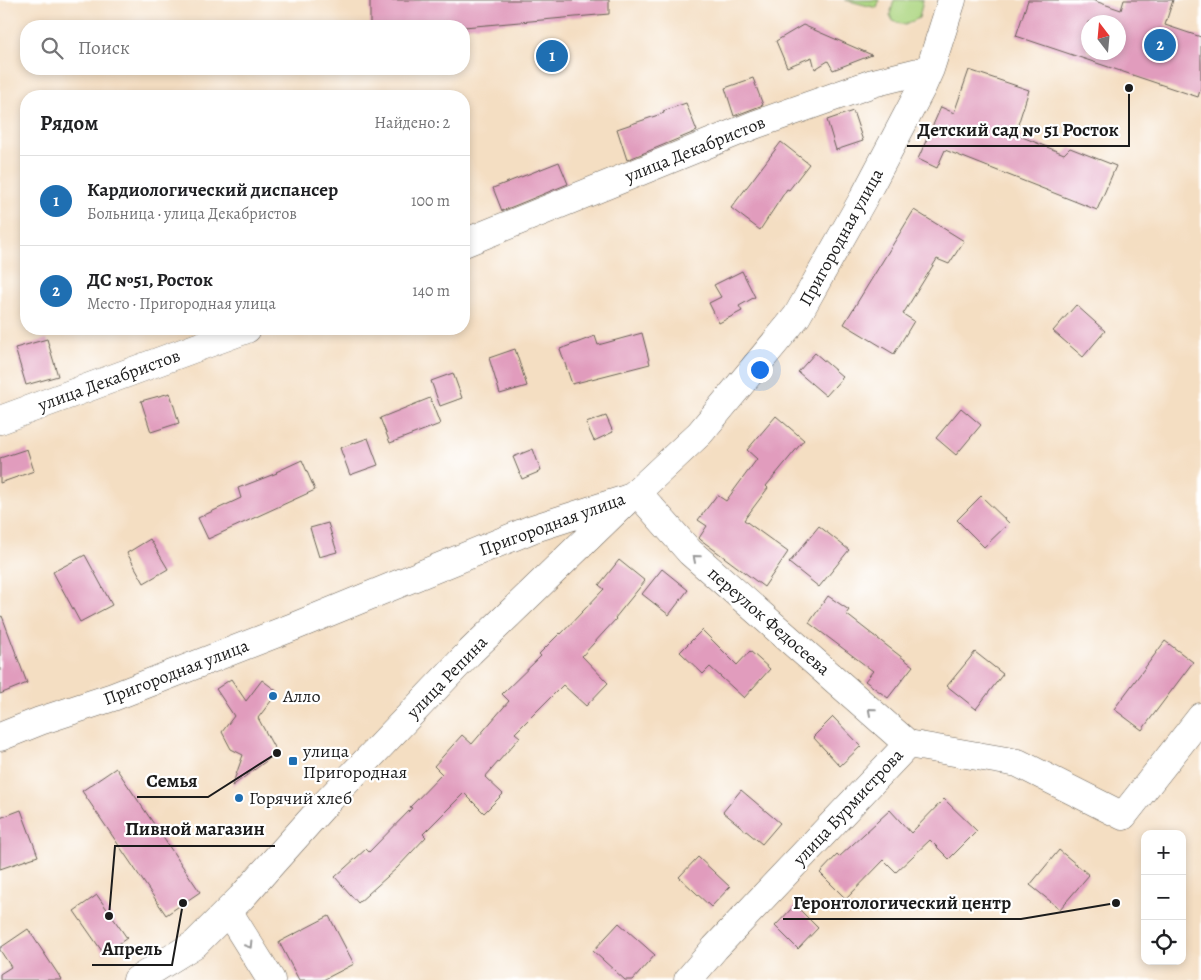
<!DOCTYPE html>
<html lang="ru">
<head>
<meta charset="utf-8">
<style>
  body { margin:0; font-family:Alegreya,serif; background:#f6f6f6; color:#202124 }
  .controls { position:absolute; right:15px; bottom:15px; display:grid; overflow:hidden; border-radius:10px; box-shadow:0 2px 8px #0003 }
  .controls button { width:45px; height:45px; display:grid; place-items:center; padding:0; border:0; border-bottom:1px solid #e0e0e0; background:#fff; color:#202124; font:25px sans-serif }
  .compass { position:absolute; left:1081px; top:15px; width:45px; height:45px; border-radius:50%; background:#fff; box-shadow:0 2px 8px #0003; rotate:344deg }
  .you { position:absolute; left:759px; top:369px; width:18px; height:18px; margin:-12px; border:4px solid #fff; border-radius:50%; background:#1a73e8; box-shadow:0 0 0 8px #1a73e833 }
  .badge { display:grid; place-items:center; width:32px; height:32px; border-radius:50%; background:#1f6fb2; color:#fff; font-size:16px; font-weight:700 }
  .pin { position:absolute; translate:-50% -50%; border:2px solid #fff; box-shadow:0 1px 5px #0006 }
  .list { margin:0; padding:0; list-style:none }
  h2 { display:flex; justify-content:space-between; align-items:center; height:65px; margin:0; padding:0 20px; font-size:21px }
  h2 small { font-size:16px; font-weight:400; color:#757577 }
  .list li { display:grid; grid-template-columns:32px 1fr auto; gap:15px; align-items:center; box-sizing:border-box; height:90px; padding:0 20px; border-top:1px solid #e0e0e0 }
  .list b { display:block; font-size:19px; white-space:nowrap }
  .list p { margin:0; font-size:16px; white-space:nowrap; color:#757577 }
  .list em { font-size:16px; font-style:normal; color:#757577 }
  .icon { flex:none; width:28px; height:28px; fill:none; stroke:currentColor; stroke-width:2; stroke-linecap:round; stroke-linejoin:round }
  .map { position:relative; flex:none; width:1201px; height:980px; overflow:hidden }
  .search { position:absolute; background:#fff; box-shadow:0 2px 8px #0003; left:20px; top:20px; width:450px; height:55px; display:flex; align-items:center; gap:12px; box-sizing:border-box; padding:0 18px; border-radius:20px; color:#757577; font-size:19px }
  .panel { position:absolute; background:#fff; box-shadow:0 2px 8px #0003; left:20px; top:90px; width:450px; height:245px; border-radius:20px }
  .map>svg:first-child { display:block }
  .green { fill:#acd580; stroke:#64784e }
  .building { fill:#e19cbd; fill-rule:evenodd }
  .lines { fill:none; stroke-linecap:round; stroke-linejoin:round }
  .minor-casing { stroke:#686056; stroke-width:29 }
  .minor { stroke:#fff; stroke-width:28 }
  .oneway { stroke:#999 }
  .poi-dot { fill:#1f6fb2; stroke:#fff; stroke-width:2 }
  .labels { text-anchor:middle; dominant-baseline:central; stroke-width:4.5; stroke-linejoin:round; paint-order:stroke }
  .street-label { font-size:18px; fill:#1c1c1c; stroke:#fff }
  .poi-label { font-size:18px; fill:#1c1c1c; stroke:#fff; text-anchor:start }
  .leader { fill:none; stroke:#1c1c1c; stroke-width:2 }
  .callout-dot { fill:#1c1c1c; stroke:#fff; stroke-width:2 }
  .callout-label { font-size:19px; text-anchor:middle; font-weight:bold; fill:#1c1c1c; stroke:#fff; stroke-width:4.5; stroke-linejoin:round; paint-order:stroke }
</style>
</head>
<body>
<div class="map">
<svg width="1201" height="980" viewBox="0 0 1201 980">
  <rect width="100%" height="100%" fill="#fff"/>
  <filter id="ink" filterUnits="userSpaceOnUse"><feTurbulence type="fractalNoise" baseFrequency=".02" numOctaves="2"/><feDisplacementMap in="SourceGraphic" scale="10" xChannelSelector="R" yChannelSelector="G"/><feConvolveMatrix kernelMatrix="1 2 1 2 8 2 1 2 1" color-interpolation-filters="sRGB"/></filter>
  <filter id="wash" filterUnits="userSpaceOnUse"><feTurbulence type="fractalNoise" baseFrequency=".0096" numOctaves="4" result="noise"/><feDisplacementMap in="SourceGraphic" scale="20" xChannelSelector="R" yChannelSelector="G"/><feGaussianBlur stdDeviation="1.12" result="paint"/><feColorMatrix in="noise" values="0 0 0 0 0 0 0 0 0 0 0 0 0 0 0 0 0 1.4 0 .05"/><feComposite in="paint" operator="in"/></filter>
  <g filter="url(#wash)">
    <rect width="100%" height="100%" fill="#f4dec2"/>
    <!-- green -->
    <path class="green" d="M 845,0 L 879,0 L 877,8 Z
      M 894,0 L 923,0 L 919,18 L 905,25 L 893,21 L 890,15 Z"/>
    <g id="blocks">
      <!-- building -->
      <path class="building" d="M 370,0 L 609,0 L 609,14 L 464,27 L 370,26 Z
        M 1028,0 L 1092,0 L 1121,10 L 1124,0 L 1173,0 L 1165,25 L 1201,37 L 1201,87 L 1198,97 L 1016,36 ZM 1088,22 L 1118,22 L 1118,52 L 1088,52 Z
        M 803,25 L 872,55 L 833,70 L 828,61 L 815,69 L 812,57 L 787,67 L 776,41 Z
        M 969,70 L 1029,90 L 1015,134 L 1064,154 L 1070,148 L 1116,166 L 1097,210 L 945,150 L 937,168 L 918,159 L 941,107 L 954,113 Z
        M 753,78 L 763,105 L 734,116 L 725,88 Z
        M 686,103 L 697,131 L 627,160 L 617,129 L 664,113 L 663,111 Z
        M 853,111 L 863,141 L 836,150 L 827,120 Z
        M 781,142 L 809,164 L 789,190 L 787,189 L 760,230 L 731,208 Z
        M 559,162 L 568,184 L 502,211 L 493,188 Z
        M 914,210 L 964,241 L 949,264 L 937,259 L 903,314 L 914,321 L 894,354 L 844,324 Z
        M 742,271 L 755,297 L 739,306 L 742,311 L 719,323 L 709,303 L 721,297 L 714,285 Z
        M 1076,305 L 1105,331 L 1083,357 L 1053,331 Z
        M 642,333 L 650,364 L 572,384 L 560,349 L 595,336 L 598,345 Z
        M 47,339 L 58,376 L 26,385 L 15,348 Z
        M 515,349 L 527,386 L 500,394 L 489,358 Z
        M 815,353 L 843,377 L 826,396 L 798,372 Z
        M 453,373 L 462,398 L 440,406 L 431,381 Z
        M 170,393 L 179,423 L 151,432 L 141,401 Z
        M 430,398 L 440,424 L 390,443 L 380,418 Z
        M 961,408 L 981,425 L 956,455 L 936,438 Z
        M 606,416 L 613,432 L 594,441 L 586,423 Z
        M 776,416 L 804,440 L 766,486 L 768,488 L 744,520 L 788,552 L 764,587 L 701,540 L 699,538 L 707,526 L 698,520 L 717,495 L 726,501 L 757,459 L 747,450 Z
        M 368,438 L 378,465 L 350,475 L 340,448 Z
        M 27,449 L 34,471 L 0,483 L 0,458 Z
        M 533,449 L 541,471 L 522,479 L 513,457 Z
        M 302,460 L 315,490 L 208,539 L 198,518 L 241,498 L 238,488 L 277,473 L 276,472 Z
        M 981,496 L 1009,523 L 984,547 L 957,520 Z
        M 328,523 L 337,552 L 319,557 L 310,528 Z
        M 819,526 L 849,550 L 819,587 L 789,563 Z
        M 150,539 L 168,569 L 144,583 L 127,553 Z
        M 85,555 L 112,605 L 80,622 L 53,572 Z
        M 619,560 L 645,581 L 615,618 L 616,619 L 582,656 L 608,683 L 586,706 L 563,685 L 515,733 L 520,737 L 485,777 L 503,794 L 484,813 L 464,793 L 423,834 L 426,837 L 397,868 L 358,903 L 335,877 L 366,849 L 369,852 L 412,808 L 410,807 L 442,774 L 434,766 L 462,735 L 472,744 L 509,701 L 502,694 L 541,656 L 539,654 L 560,633 L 561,634 L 604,589 L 599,585 Z
        M 662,569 L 688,590 L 669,615 L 642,594 Z
        M 828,596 L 849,610 L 846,614 L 913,666 L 888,698 L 865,681 L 873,671 L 809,623 Z
        M 2,616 L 27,683 L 0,694 L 0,617 Z
        M 702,630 L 737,665 L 750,651 L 770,669 L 744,698 L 710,667 L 703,674 L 680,652 Z
        M 1165,641 L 1193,662 L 1142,730 L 1114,709 Z
        M 975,652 L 1003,674 L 976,709 L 947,686 Z
        M 231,679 L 246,701 L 262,680 L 278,692 L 258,718 L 277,753 L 232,786 L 243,755 L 231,749 L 222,732 L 234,716 L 216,689 Z
        M 833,717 L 861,746 L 840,766 L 813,737 Z
        M 116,768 L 200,892 L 166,915 L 82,791 Z
        M 741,790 L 780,823 L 762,844 L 723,812 Z
        M 944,799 L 977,831 L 949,859 L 930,840 L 896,872 L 884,860 L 846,899 L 820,873 L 837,855 L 839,857 L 890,810 L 911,833 Z
        M 21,810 L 38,856 L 0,869 L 0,818 Z
        M 1059,850 L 1089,875 L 1060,909 L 1030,885 Z
        M 698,857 L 730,887 L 711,907 L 679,877 Z
        M 97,895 L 127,938 L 104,954 L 74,911 Z
        M 795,905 L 818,928 L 798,949 L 775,926 Z
        M 329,916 L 354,964 L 323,980 L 299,980 L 279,942 Z
        M 619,923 L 655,955 L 633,980 L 625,980 L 593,951 Z
        M 28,929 L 62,980 L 0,980 L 0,974 L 11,967 L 0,950 L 0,948 Z"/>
    </g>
  </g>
  <g filter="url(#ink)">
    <use href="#blocks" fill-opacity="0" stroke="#686056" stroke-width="1"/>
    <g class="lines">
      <!-- minor casing -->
      <g class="minor-casing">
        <path id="minor" d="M 464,243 L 754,125 L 873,83 L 930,69
          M 0,420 L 247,329
          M 637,492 L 690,552 L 908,744
          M 0,737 L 40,721 L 113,697 L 293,627 L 532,529 L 629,498 L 637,492 L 700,433 L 797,316 L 863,199 L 922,87 L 930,69 L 952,0
          M 908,744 L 1018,763 L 1123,816 L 1201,717
          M 228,911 L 271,980
          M 137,980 L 195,944 L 241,898 L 326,803 L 470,652 L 624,503
          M 688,980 L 715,948 L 908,744"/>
      </g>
      <!-- minor -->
      <use href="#minor" class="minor"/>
    </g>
    <!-- one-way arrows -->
    <defs><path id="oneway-chevron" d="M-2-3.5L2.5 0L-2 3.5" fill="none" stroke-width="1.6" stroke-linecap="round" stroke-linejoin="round" transform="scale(1.25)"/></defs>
    <g class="oneway">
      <use href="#oneway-chevron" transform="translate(696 558) rotate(-139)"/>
      <use href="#oneway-chevron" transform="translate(871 711) rotate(-139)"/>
      <use href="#oneway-chevron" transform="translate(249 945) rotate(58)"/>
    </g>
  </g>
  <!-- markers -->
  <g class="poi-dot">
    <circle cx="273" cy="696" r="5"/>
    <rect x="288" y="756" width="10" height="10" rx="2.5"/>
    <circle cx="239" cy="798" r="5"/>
  </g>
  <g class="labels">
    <!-- street labels -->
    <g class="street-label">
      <text transform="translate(695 149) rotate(-22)">улица Декабристов</text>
      <text transform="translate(841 237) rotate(-61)">Пригородная улица</text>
      <text transform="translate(109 380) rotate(-20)">улица Декабристов</text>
      <text transform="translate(552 524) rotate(-20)">Пригородная улица</text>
      <text transform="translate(769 621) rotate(41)">переулок Федосеева</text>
      <text transform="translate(176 672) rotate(-21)">Пригородная улица</text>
      <text transform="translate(447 677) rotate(-46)">улица Репина</text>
      <text transform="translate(848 807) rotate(-47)">улица Бурмистрова</text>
    </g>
    <!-- poi labels -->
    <g class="poi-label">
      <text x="283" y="696">Алло</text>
      <text x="303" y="751">улица<tspan x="303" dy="21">Пригородная</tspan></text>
      <text x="249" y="798">Горячий хлеб</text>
    </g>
  </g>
  <!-- callouts -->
  <path class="leader" d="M1129 88L1129 146H907M277 753L208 797H137M109 916L115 846H275M1116 903L1021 919H783M183 903L172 965H92"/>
  <g class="callout-dot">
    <circle cx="1129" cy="88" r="5"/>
    <circle cx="277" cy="753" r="5"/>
    <circle cx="109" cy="916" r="5"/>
    <circle cx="1116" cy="903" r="5"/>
    <circle cx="183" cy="903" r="5"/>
  </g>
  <g class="callout-label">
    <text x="1018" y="136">Детский сад № 51 Росток</text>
    <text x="172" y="787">Семья</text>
    <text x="195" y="835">Пивной магазин</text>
    <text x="902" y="909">Геронтологический центр</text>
    <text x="132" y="955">Апрель</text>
  </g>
</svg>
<div class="controls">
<button>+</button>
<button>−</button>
<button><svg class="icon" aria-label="locate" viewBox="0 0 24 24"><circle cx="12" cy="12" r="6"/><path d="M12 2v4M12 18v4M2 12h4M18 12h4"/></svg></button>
</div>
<svg class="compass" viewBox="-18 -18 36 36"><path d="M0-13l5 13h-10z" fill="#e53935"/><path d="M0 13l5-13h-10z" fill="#757577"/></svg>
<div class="you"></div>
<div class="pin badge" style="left:552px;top:56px">1</div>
<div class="pin badge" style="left:1160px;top:45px">2</div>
<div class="search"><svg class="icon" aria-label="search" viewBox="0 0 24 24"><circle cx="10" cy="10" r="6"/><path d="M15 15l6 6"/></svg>Поиск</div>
<section class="panel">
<h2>Рядом<small>Найдено: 2</small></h2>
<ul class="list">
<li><span class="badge">1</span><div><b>Кардиологический диспансер</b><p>Больница · улица Декабристов</p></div><em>100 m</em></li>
<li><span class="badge">2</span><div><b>ДС №51, Росток</b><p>Место · Пригородная улица</p></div><em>140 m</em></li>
</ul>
</section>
</div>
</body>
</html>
